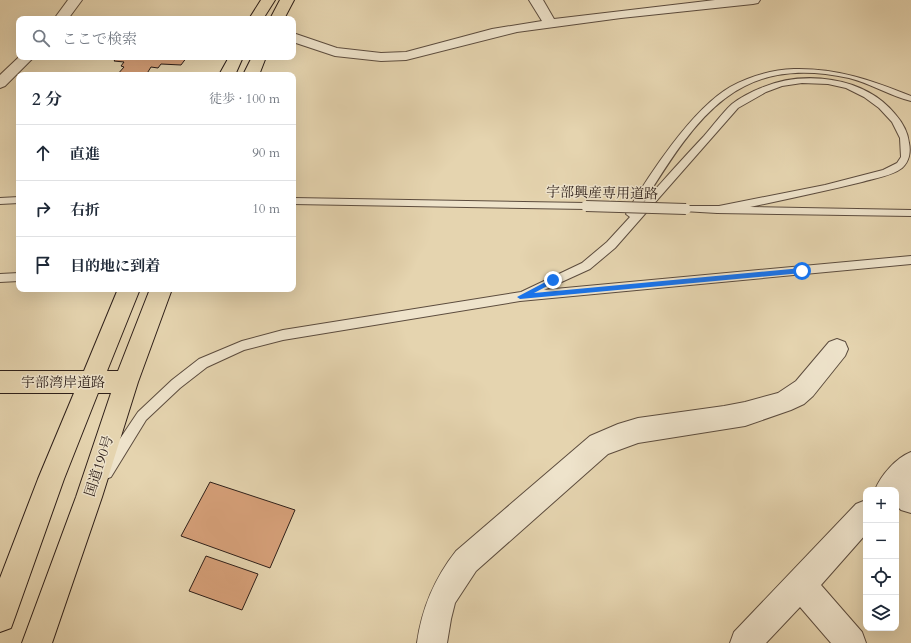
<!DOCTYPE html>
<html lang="ja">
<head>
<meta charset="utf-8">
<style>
  body { margin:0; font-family:Cardo,"Noto Serif JP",serif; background:#f6f6f7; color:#1f2937 }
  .controls { position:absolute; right:12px; bottom:12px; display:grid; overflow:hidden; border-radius:8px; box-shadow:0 4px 16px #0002 }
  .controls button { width:36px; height:36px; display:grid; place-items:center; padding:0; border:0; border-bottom:1px solid #e0e1e3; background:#fff; color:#1f2937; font:20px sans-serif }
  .stop { position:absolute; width:12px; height:12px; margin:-9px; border:3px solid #1a73e8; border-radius:50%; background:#fff }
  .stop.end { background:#1a73e8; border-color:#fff; box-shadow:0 1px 4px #0008 }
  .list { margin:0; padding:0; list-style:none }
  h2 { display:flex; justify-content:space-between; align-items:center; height:52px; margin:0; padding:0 16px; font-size:17px }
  h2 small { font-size:13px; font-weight:400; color:#747a83 }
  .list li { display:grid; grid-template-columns:26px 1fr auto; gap:12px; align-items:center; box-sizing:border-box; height:56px; padding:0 16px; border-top:1px solid #e0e1e3 }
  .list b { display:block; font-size:15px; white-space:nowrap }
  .list em { font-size:13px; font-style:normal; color:#747a83 }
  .icon { flex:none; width:22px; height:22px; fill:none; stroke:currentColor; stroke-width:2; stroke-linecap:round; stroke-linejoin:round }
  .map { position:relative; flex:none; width:911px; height:643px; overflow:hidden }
  .search { position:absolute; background:#fff; box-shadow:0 4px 16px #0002; left:16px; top:16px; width:280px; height:44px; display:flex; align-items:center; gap:10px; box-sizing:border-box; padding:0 14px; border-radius:8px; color:#747a83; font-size:15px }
  .panel { position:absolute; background:#fff; box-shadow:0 4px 16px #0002; left:16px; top:72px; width:280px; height:220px; border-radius:8px }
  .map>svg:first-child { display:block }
  .building { fill:#d6a079; stroke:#2e1f19 }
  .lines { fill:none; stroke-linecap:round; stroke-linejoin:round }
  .lane-casing { stroke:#5c4c3e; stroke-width:2 }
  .street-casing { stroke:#5c4c3e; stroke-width:2 }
  .highway-casing { stroke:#2e1f19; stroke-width:2 }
  .lane { fill:#eee3cb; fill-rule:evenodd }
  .street { fill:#eee3cb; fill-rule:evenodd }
  .highway { fill:#e5d4af; fill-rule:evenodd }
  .lane-bridge-casing { stroke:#5c4c3e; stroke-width:12; stroke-linecap:butt }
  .lane-bridge { stroke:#eee3cb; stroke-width:10 }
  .route { fill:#1a73e8 }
  .labels { text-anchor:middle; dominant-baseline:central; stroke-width:3; stroke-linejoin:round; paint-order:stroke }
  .street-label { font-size:14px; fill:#2e1f19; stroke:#eee3cb }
</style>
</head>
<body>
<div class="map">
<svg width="911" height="643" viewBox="0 0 911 643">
  <rect width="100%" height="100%" fill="#e5d4af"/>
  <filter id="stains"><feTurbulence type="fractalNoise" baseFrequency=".005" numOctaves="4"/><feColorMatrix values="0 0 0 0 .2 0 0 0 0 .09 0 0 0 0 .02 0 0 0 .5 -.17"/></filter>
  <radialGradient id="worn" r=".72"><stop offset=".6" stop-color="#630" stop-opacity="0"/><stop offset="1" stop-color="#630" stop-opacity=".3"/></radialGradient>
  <!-- building -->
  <path class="building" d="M 117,57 L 187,57 L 181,65 L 161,64 L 158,68 L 151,67 L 146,75 L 117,75 L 124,67 L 121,66 L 124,62 L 114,61 Z
    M 210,482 L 295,510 L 270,568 L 181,536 Z
    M 206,556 L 258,574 L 242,610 L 189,591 Z"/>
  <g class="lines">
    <!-- lane casing -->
    <g class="lane-casing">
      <path id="lane" d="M 794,69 C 837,68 871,80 911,96 L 911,101 C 890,96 870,83 849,78 C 736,53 696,119 643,203 C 663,181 683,158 704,136 C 713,126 722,113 732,104 C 740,98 751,92 761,88 C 803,70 864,76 895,114 C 902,122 908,132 909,143 C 911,152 909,162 902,168 C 892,176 875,178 862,182 C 825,191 788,199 750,207 L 911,210 L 911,216 L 717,213 L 683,211 L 681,209 L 683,207 L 686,206 L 719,206 L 825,185 L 883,170 L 897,163 L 901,157 L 900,138 L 892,122 L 879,108 L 864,97 L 846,88 L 828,84 L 802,83 L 782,86 L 766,92 L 738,108 L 615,248 L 590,269 L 544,290 L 911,256 L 911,264 L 520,301 L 283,340 L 244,350 L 207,367 L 180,388 L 146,420 L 111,477 L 106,479 L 101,477 L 99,472 L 101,467 L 138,412 L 172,380 L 199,359 L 242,341 L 283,330 L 521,292 L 582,263 L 607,242 L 630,217 L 626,214 C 648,176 692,109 730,87 C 750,76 771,70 794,69 Z
        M 19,197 L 19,203 L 0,204 L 0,198 Z
        M 293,198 L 586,203 L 591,206 L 586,209 L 293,204 Z
        M 19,273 L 19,281 L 0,282 L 0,274 Z"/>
    </g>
    <!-- street casing -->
    <g class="street-casing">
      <path id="street" d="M 68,0 L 82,0 L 68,19 L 54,19 Z
        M 529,0 L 543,0 L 554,19 L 715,0 L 760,0 L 758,3 L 753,4 L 621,18 L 517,32 L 406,60 L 381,61 L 335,56 L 293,42 L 293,33 L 337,48 L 381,53 L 406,52 L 492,29 L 542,21 Z
        M 19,57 L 34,57 L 5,86 L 0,88 L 0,75 Z
        M 837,339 L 845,342 L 848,349 L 845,356 L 813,396 L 804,404 L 791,410 L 745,426 L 638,443 L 608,454 L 476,571 L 455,603 L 451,619 L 447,643 L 417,643 C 422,608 434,579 456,551 L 590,436 L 618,424 L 638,418 L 724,406 L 745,402 L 778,393 L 796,381 L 829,342 Z
        M 911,452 L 911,513 L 901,510 L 896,505 L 896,490 L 875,490 C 881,475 896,458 911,452 Z
        M 866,500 L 866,534 L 821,585 L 862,632 L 866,643 L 831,643 L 800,607 L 766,643 L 730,643 L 734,632 L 856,504 Z"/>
    </g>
    <!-- highway casing -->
    <g class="highway-casing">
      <path id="highway" d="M 261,0 L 275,0 L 263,19 L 249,19 Z
        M 280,0 L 294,0 L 284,19 L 270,19 Z
        M 229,57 L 243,57 L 235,75 L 219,75 Z
        M 252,57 L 266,57 L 259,75 L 243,75 Z
        M 118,289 L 140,289 L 107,371 L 118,371 L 150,289 L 172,289 L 138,382 L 102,497 L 52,643 L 22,643 L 76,497 L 111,393 L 98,393 L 64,479 L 15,617 L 11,628 L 0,632 L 0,578 L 38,479 L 74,393 L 0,393 L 0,371 L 84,371 Z"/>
    </g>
    <!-- lane -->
    <use href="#lane" class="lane"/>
    <!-- street -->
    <use href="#street" class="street"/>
    <!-- highway -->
    <use href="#highway" class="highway"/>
    <!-- lane-bridge casing -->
    <g class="lane-bridge-casing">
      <path id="lane-bridge" d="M 586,206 L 686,209"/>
    </g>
    <!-- lane-bridge -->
    <use href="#lane-bridge" class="lane-bridge"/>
  </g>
  <!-- route -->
  <path class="route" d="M 802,268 L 805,271 L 802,273 L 520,299 L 517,297 L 553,278 L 555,278 L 555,282 L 534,293 Z"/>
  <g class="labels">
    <!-- street labels -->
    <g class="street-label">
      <text transform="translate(602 193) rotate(1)">宇部興産専用道路</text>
      <text x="63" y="382">宇部湾岸道路</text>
      <text transform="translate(99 466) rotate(-72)">国道190号</text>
    </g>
  </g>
  <rect width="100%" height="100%" filter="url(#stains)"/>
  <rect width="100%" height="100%" fill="url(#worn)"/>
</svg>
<div class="controls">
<button>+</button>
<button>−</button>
<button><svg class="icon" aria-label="locate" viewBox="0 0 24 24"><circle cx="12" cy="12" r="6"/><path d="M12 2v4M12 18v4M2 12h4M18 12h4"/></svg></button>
<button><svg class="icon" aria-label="layers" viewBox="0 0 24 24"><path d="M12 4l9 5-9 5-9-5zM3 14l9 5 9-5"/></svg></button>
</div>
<div class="stop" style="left:802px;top:271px"></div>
<div class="stop end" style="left:553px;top:280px"></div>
<div class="search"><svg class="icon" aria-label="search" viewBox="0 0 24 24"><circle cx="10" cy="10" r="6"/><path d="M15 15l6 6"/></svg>ここで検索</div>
<section class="panel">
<h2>2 分<small>徒歩 · 100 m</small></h2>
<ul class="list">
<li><svg class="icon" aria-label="ahead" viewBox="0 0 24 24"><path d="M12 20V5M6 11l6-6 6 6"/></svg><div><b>直進</b></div><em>90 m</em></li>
<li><svg class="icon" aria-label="right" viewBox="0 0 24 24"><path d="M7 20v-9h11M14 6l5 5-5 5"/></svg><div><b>右折</b></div><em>10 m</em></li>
<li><svg class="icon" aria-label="arrive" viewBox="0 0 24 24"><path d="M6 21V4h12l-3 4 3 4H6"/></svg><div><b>目的地に到着</b></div></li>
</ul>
</section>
</div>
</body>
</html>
